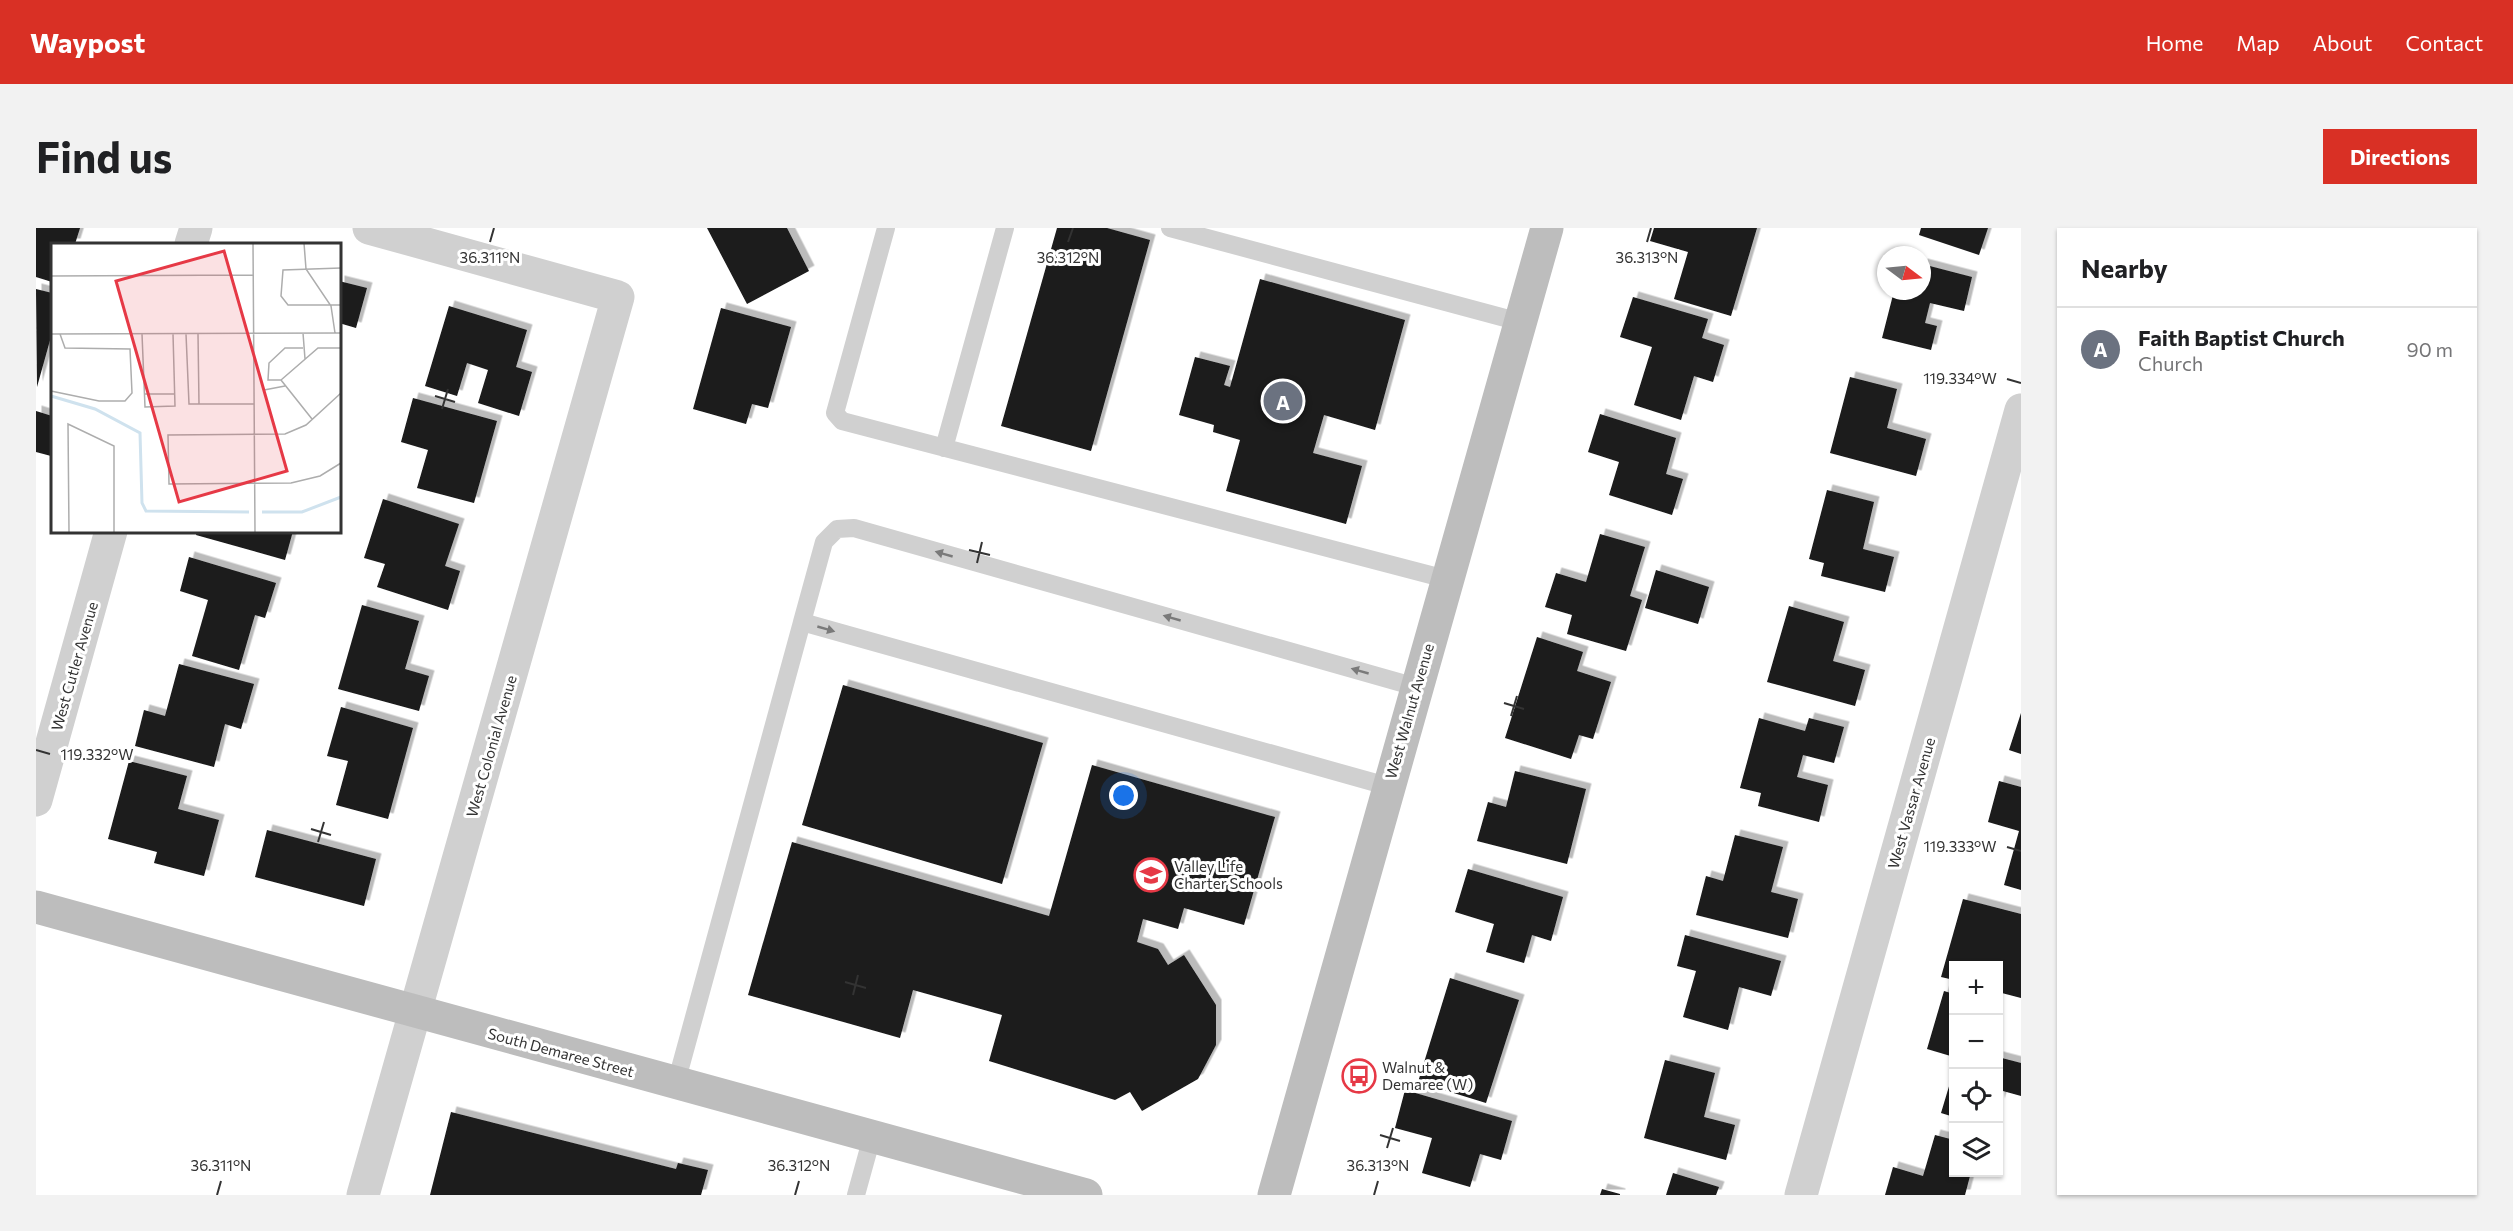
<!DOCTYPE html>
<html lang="en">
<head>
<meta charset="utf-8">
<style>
  body { margin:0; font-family:Commissioner,sans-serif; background:#f2f2f2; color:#202124 }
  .controls { position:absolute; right:18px; bottom:18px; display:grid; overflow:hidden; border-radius:0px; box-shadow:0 2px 4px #0004 }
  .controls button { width:54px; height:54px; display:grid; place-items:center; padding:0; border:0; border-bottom:2px solid #e0e0e0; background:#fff; color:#202124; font:30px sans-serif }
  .compass { position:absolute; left:1841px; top:18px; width:54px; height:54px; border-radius:50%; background:#fff; box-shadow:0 2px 4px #0004; rotate:106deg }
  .you { position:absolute; left:1088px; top:568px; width:21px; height:21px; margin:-15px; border:4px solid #fff; border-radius:50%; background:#1a73e8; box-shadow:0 0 0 9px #1a73e833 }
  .badge { display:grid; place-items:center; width:39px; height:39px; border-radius:50%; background:#d93025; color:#fff; font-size:20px; font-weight:700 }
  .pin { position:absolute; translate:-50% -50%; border:3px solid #fff; box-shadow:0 2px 6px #0006 }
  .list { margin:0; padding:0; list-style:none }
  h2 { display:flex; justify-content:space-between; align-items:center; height:78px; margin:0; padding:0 24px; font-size:26px }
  h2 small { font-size:20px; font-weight:400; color:#757577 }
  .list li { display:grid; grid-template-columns:39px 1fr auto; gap:18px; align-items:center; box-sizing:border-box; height:84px; padding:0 24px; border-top:2px solid #e0e0e0 }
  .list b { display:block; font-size:22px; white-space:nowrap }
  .list p { margin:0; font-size:20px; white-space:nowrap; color:#757577 }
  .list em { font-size:20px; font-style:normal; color:#757577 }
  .icon { flex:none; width:33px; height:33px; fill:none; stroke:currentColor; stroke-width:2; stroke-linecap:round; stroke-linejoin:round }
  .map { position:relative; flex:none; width:1985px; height:967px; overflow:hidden; border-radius:0px }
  header { display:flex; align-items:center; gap:36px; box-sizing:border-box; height:84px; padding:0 30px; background:#d93025; color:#fff }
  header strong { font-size:28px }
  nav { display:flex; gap:33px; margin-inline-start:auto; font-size:21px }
  .intro { display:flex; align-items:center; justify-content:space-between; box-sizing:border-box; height:144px; padding:0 36px }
  h1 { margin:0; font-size:42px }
  .button { padding:15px 27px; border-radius:0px; background:#d93025; color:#fff; font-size:21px; font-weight:700 }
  main { display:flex; gap:36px; padding:0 36px }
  aside { flex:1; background:#fff; border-radius:0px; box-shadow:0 2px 4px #0004 }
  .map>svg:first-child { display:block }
  .building { fill:#1a1a1a; filter:url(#shadow) }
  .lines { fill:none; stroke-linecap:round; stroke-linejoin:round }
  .lane { stroke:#d0d0d0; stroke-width:18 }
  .street { stroke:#d0d0d0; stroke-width:33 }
  .secondary { stroke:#bdbdbd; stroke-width:33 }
  .oneway { fill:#7a7a7a }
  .ticks { fill:none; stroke:#333; stroke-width:2 }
  .labels { text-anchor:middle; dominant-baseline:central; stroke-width:6; stroke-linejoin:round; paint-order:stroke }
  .street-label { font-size:15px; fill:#333; stroke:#fff }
  .poi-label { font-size:15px; fill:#333; stroke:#fff; text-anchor:start }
  .inset-river { fill:none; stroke:#cfe2ee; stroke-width:3 }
  .inset-road { fill:none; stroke:#adadad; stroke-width:1.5 }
  .view { fill:#e63946; fill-opacity:0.15; stroke:#e63946; stroke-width:3 }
  .inset-edge { fill:none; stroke:#333; stroke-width:3 }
  .ticks-label { font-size:15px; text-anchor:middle; fill:#333; stroke:#fff; stroke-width:6; stroke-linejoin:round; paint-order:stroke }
</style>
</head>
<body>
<header>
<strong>Waypost</strong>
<nav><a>Home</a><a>Map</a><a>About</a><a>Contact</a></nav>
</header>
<div class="intro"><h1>Find us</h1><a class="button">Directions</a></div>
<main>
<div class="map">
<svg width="1985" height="967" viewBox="0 0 1985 967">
  <defs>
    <filter id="shadow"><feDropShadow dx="5.5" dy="-5.5" stdDeviation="0" flood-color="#0004"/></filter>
  </defs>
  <rect width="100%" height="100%" fill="#fff"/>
  <!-- building -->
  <path class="building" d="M 0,0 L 44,0 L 39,16 L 16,16 L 16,54 L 0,49 Z
    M 671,0 L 751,0 L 773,43 L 711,76 Z
    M 1021,0 L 1071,0 L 1114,12 L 1055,223 L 965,198 Z
    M 1618,0 L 1721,0 L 1695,88 L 1638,71 L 1652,24 L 1614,13 Z
    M 1885,0 L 1952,0 L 1943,27 L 1883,7 Z
    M 1886,36 L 1936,49 L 1928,83 L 1894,75 L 1889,95 L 1901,98 L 1895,122 L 1846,110 L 1858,63 L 1886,63 Z
    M 1224,51 L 1369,92 L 1339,202 L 1288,187 L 1277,225 L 1326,238 L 1310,296 L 1190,263 L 1204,212 L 1177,204 L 1178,197 L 1143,187 L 1159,129 L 1194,138 L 1188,157 L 1194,159 Z
    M 303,53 L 331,60 L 320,100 L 303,95 Z
    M 0,61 L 16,65 L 16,105 L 1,159 Z
    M 1597,69 L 1672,91 L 1666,110 L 1688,117 L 1677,154 L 1658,148 L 1645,192 L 1598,177 L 1616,119 L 1584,109 Z
    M 413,78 L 491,102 L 480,139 L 496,144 L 483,188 L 442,175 L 452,142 L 431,135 L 421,168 L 389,158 Z
    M 685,80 L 755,99 L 732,180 L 716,176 L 710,196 L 657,181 Z
    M 1814,149 L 1861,161 L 1851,200 L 1890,211 L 1880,248 L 1794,225 Z
    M 377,170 L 461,193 L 438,275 L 381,260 L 392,222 L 365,214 Z
    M 0,183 L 16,188 L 15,228 L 0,224 Z
    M 1564,186 L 1640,210 L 1630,246 L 1647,251 L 1636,287 L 1573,267 L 1583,234 L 1552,224 Z
    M 1791,262 L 1838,274 L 1827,321 L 1858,329 L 1849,364 L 1785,348 L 1788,335 L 1773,331 Z
    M 347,271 L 423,296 L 409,338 L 424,343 L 412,382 L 341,359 L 349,336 L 328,330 Z
    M 161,303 L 257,303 L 249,332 L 160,307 Z
    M 1564,306 L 1609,319 L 1594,368 L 1606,372 L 1590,423 L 1531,406 L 1536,387 L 1509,379 L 1520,345 L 1550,354 Z
    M 153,329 L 240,355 L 229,390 L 219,387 L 203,442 L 156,428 L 172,372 L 144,363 Z
    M 1620,342 L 1673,359 L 1662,396 L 1609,380 Z
    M 326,377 L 383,393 L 369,441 L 393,448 L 383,483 L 302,461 Z
    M 1753,378 L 1808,394 L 1797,433 L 1829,442 L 1819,478 L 1731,454 Z
    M 1501,409 L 1547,424 L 1541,443 L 1575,454 L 1557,511 L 1543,507 L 1535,531 L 1469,510 Z
    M 143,436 L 218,456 L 205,501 L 189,496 L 178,539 L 99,518 L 108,482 L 129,488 Z
    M 807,457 L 1007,515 L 966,656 L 766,597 Z
    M 305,479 L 377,500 L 352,591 L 300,577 L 312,533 L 291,528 Z
    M 1985,485 L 1985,526 L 1973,522 Z
    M 1723,490 L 1769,503 L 1773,490 L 1808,499 L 1798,535 L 1767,527 L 1761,549 L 1792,557 L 1783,594 L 1722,578 L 1725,565 L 1704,560 Z
    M 93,533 L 151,548 L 142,581 L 183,592 L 168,648 L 118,635 L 121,624 L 72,611 Z
    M 1056,537 L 1239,589 L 1208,697 L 1148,680 L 1142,701 L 1107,691 L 1101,714 L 1122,721 L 1132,737 L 1148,727 L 1180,777 L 1180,817 L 1162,851 L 1106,883 L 1094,864 L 1079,872 L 953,833 L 966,787 L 877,762 L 864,810 L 712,767 L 756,614 L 1013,688 Z
    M 1479,543 L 1550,561 L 1531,636 L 1441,613 L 1452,574 L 1470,579 Z
    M 1963,553 L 1985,559 L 1985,662 L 1968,657 L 1983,603 L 1952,594 Z
    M 231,602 L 340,631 L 328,678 L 219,649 Z
    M 1699,607 L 1747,619 L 1735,664 L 1762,671 L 1752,710 L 1660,687 L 1670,648 L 1687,653 Z
    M 1432,641 L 1527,669 L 1515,713 L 1496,707 L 1488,735 L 1450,724 L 1458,696 L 1419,684 Z
    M 1927,671 L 1985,686 L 1985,770 L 1962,764 L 1962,738 L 1918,738 L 1918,752 L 1905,749 Z
    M 1649,707 L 1745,733 L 1735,768 L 1703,759 L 1692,802 L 1647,789 L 1660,743 L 1641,738 Z
    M 1414,750 L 1483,772 L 1450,875 L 1382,854 Z
    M 1908,763 L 1918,766 L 1918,829 L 1891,821 Z
    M 1962,829 L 1985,835 L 1985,868 L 1967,863 L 1963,876 Z
    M 1629,832 L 1679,845 L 1668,889 L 1699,897 L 1690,932 L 1608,910 Z
    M 1917,845 L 1918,846 L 1918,889 L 1905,885 Z
    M 1369,862 L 1476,893 L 1465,932 L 1444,926 L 1434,959 L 1386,945 L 1396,910 L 1359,900 Z
    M 415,884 L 640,941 L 642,935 L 672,942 L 665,967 L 394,967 Z
    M 1899,907 L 1918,912 L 1918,944 L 1935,944 L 1929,967 L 1849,967 L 1857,939 L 1887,948 Z
    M 1637,945 L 1683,959 L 1680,967 L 1630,967 Z
    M 1566,961 L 1584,966 L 1584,967 L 1564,967 Z"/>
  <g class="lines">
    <!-- lane -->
    <path class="lane" d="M 850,0 L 799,185 L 806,193 L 1410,351
      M 1134,0 L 1484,94
      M 908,220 L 969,0
      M 1351,558 L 766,394 L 788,314 L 801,301 L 818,300 L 1380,459
      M 640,855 L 766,394
      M 820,967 L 836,909"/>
    <!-- street -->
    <path class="street" d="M 155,16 L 160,0
      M 0,572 L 75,303
      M 327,967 L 582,69 L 333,0
      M 1765,967 L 1985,182"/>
    <!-- secondary -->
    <path class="secondary" d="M 0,679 L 1050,967
      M 1238,967 L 1511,0"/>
  </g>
  <!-- one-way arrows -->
  <defs><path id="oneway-solid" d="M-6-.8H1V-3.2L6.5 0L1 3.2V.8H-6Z" transform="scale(1.5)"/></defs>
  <g class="oneway">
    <use href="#oneway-solid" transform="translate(908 326) rotate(-164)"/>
    <use href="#oneway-solid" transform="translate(1136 390) rotate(-164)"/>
    <use href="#oneway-solid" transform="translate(790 401) rotate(16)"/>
    <use href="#oneway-solid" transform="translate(1324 443) rotate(-164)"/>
  </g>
  <!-- ticks -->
  <path class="ticks" d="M 454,14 L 458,0M 1032,14 L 1037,0M 1611,14 L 1615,0M 1971,151 L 1985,155M 399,168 L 419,174M 406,181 L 412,161M 933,322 L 954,327M 941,335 L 946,314M 1468,475 L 1488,481M 1475,488 L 1481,468M 0,522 L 14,526M 275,601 L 295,607M 282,614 L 288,594M 1971,619 L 1985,623M 809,754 L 830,760M 817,767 L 822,747M 1344,907 L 1364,913M 1351,920 L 1357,900M 181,967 L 185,953M 759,967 L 763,953M 1338,967 L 1342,953"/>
  <!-- icons -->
  <defs>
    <g id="school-ring" transform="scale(1.725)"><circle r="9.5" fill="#fff" stroke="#e63946" stroke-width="1.5"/><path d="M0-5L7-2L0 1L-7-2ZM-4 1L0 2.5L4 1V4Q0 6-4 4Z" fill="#e63946"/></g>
    <g id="bus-ring" transform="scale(1.725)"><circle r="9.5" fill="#fff" stroke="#e63946" stroke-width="1.5"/><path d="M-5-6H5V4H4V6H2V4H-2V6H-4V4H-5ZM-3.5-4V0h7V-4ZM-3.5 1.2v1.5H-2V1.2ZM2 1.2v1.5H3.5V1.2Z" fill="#e63946"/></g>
  </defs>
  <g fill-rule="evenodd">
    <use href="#school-ring" x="1115" y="647"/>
    <use href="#bus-ring" x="1323" y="848"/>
  </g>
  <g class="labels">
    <!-- street labels -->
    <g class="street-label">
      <text transform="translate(38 438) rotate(-74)">West Cutler Avenue</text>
      <text transform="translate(1373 483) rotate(-74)">West Walnut Avenue</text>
      <text transform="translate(455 518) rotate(-74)">West Colonial Avenue</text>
      <text transform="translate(1875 575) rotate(-74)">West Vassar Avenue</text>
      <text transform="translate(525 824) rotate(15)">South Demaree Street</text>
    </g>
    <!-- poi labels -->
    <g class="poi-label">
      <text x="1138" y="638">Valley Life<tspan x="1138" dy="17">Charter Schools</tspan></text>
      <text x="1346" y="839">Walnut &amp;<tspan x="1346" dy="17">Demaree (W)</tspan></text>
    </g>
  </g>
  <!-- overview -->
  <g transform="translate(15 15)">
    <rect width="290" height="290" fill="#fff"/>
    <path class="inset-river" d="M 0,153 L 44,166 L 89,190 L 91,260 L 95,268 L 198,269M 211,269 L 251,269 L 290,254"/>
    <path class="inset-road" d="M 202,0 L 204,289M 253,0 L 255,26 L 280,63 L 284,90M 290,25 L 232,27 L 230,53 L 237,62 L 290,62M 0,33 L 202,32M 252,90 L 254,116M 0,91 L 290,90M 91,91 L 94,164 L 124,163 L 122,91M 135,91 L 138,161 L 148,161 L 147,91M 230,137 L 217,137 L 218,120 L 234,105 L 252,105M 213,147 L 234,143M 0,148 L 48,158 L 74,158 L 81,150 L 79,106 L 14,105 L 9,91M 290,150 L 255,182 L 234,191 L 117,192 L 118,241 L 240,240 L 269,233 L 290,220M 93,151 L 124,151M 148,161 L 203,161M 261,176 L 230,137 L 267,105 L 290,105M 18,289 L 17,181 L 63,203 L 63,289"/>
    <path class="view" d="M 173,8 L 236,228 L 128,259 L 65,38 Z"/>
    <rect width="290" height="290" class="inset-edge"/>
  </g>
  <g class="ticks-label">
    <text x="454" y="35">36.311°N</text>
    <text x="1032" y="35">36.312°N</text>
    <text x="1611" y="35">36.313°N</text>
    <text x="1924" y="156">119.334°W</text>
    <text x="61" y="532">119.332°W</text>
    <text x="1924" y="624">119.333°W</text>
    <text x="185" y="943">36.311°N</text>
    <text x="763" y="943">36.312°N</text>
    <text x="1342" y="943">36.313°N</text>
  </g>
</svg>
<div class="controls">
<button>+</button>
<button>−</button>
<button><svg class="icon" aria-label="locate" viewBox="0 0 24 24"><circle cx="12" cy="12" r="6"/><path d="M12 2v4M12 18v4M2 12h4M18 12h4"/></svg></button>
<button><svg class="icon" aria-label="layers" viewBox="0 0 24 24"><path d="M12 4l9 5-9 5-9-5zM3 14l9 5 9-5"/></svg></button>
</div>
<svg class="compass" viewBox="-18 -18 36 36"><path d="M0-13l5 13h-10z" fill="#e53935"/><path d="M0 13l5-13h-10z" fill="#757577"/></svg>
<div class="you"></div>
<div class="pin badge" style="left:1247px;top:173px;background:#6b7280">A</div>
</div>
<aside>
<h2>Nearby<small></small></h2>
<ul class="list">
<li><span class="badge" style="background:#6b7280">A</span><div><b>Faith Baptist Church</b><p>Church</p></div><em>90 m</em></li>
</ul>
</aside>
</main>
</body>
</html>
